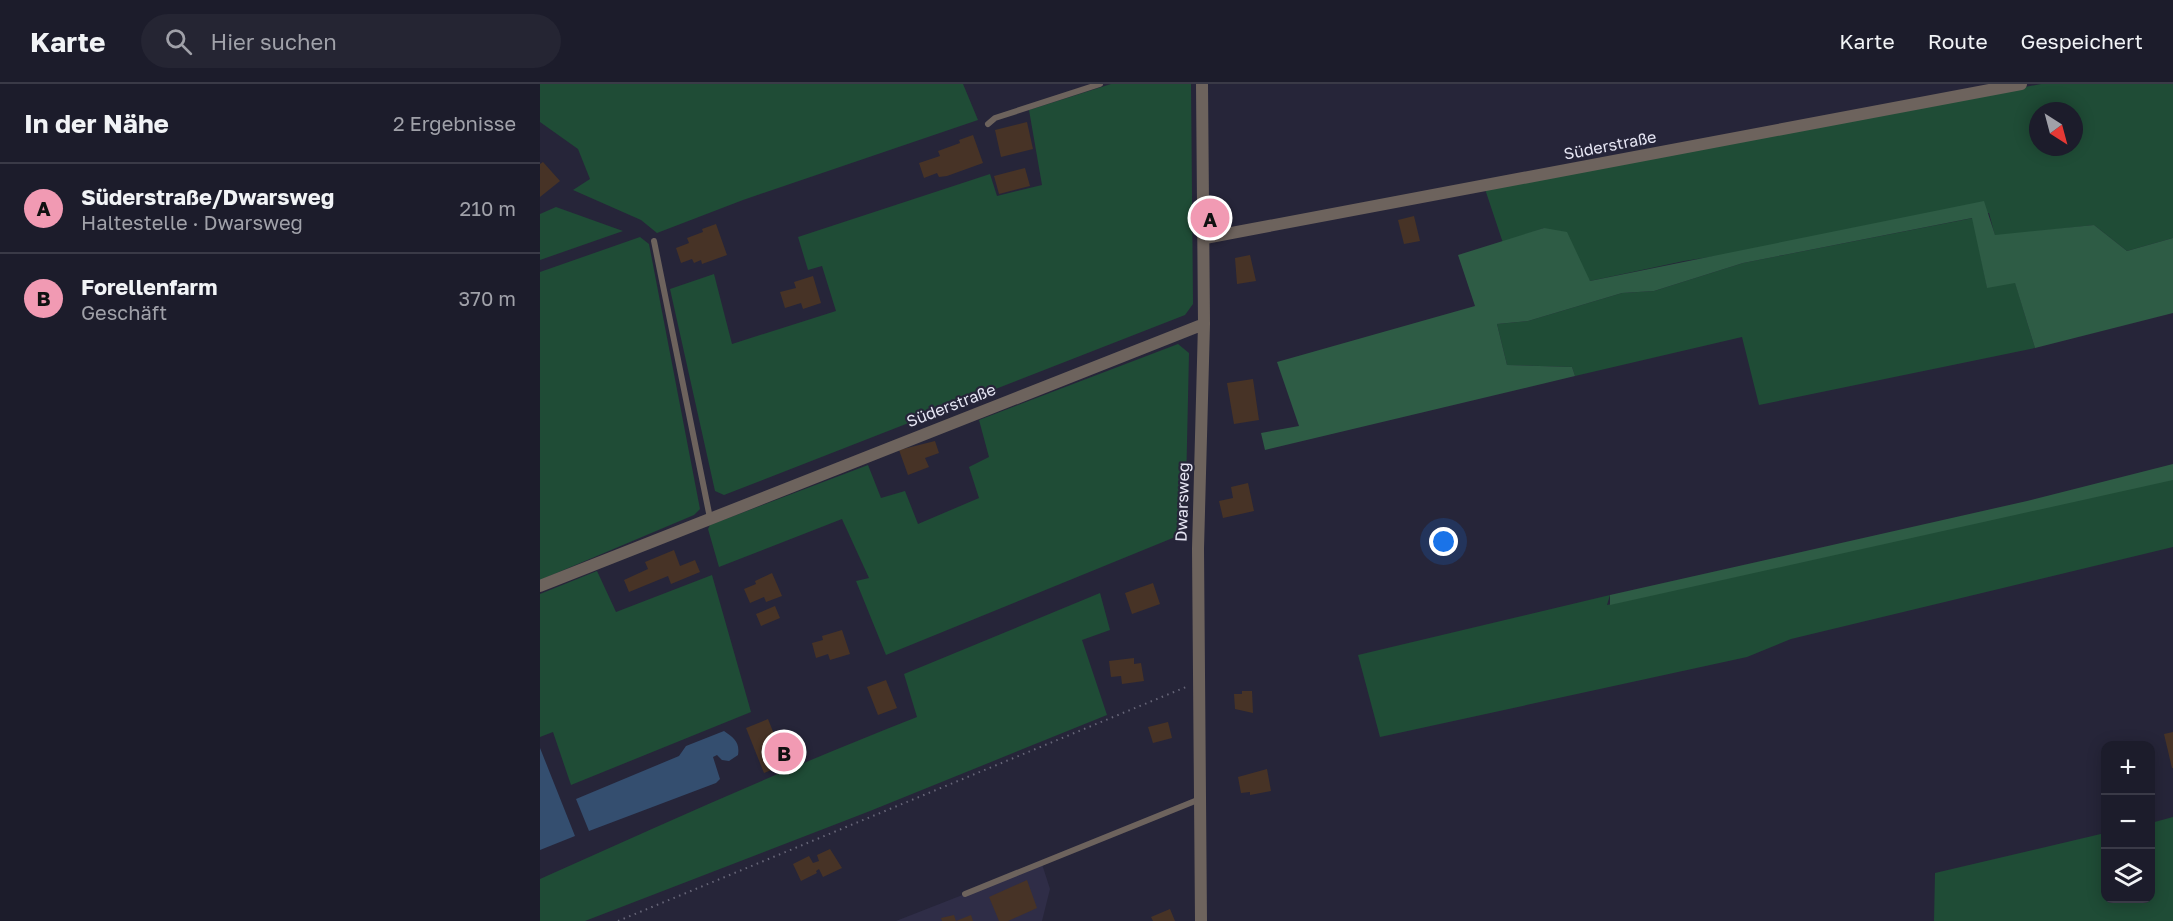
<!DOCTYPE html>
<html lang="de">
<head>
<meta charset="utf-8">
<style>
  body { margin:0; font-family:"Golos Text",sans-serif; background:#252533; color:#f1f3f6 }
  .controls { position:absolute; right:18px; bottom:18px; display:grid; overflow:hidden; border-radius:12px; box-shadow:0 3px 15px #0003 }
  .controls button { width:54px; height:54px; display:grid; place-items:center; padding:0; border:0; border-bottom:2px solid #3a3a47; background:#1c1c2b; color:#f1f3f6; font:30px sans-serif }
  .compass { position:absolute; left:1489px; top:18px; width:54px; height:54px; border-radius:50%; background:#1c1c2b; box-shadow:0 3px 15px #0003; rotate:144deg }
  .you { position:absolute; left:904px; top:458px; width:21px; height:21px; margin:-15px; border:4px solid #fff; border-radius:50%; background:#1a73e8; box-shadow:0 0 0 9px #1a73e833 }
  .badge { display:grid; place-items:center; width:39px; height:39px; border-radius:50%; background:#f19ab3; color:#111; font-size:20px; font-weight:700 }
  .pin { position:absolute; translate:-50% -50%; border:3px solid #fff; box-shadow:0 2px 6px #0006 }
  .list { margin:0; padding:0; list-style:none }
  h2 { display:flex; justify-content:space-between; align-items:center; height:78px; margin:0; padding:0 24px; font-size:26px }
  h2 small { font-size:20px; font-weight:400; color:#a0a1a9 }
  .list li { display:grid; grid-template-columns:39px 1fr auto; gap:18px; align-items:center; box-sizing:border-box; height:90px; padding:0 24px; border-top:2px solid #3a3a47 }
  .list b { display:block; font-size:22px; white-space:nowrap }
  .list p { margin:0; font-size:20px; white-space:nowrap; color:#a0a1a9 }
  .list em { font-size:20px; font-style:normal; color:#a0a1a9 }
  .icon { flex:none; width:33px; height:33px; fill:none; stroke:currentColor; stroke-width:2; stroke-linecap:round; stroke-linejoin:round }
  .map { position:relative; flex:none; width:1633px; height:837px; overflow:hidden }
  header { display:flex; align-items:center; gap:36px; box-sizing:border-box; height:84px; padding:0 30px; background:#1c1c2b; border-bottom:2px solid #3a3a47 }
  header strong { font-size:28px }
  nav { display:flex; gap:33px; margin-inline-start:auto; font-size:21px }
  .search { width:420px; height:54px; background:#252533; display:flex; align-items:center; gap:15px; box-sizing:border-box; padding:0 21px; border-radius:33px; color:#a0a1a9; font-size:22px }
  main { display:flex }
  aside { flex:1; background:#1c1c2b }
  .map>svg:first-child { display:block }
  .built { fill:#2f2d47 }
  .green { fill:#1f4c36; fill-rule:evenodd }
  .forest { fill:#2e5c45 }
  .water { fill:#344e6f }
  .building { fill:#473326 }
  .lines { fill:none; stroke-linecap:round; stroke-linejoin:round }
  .path { stroke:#676678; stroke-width:2; stroke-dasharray:1.5 4.5; stroke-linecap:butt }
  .lane { stroke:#6d635d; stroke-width:6 }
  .street { stroke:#6d635d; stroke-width:12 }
  .labels { text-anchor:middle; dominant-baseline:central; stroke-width:4.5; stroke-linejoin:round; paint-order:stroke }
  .street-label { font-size:16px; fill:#e6e6f4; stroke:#262539 }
</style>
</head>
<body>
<header>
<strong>Karte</strong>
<div class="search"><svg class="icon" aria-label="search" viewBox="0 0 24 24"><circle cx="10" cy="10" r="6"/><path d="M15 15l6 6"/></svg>Hier suchen</div>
<nav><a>Karte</a><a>Route</a><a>Gespeichert</a></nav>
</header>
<main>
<aside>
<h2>In der Nähe<small>2 Ergebnisse</small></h2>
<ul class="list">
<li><span class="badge">A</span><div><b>Süderstraße/Dwarsweg</b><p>Haltestelle · Dwarsweg</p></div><em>210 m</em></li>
<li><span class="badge">B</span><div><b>Forellenfarm</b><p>Geschäft</p></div><em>370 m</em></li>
</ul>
</aside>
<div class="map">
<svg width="1633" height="837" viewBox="0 0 1633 837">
  <rect width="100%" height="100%" fill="#262539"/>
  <!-- built -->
  <path class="built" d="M 502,780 L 510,805 L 502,837 L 356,837 Z"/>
  <!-- green -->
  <path class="green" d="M 0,0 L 423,0 L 438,36 L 203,116 L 117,149 L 101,136 L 33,106 L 50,95 L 38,65 L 0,38 Z
    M 571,0 L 651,0 L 653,220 L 645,231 L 184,411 L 175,407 L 130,205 L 174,190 L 192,260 L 296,227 L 282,182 L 268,186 L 258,153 L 450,90 L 457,112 L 502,101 L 489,26 Z
    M 1501,0 L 1633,0 L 1633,154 L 1587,167 L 1554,141 L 1455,152 L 1449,129 L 1144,177 L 1050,197 L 1004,144 L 963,159 L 945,105 ZM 1498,27 L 1534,27 L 1534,63 L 1498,63 Z
    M 16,123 L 83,147 L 0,176 L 0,130 Z
    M 1433,134 L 1447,203 L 1475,198 L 1495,264 L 1219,321 L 1202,253 L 1035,292 L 1032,283 L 967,281 L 957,240 L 988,237 L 1082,209 L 1114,207 L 1203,179 Z
    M 100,153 L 109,160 L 160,425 L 154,431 L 0,496 L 0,188 Z
    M 638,260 L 649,269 L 645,449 L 346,571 L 316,497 L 329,494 L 302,435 L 179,483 L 168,445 L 170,441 L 328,381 L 341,414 L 365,407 L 378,440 L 439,414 L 429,383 L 449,373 L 439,336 Z
    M 1633,394 L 1633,463 L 1251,555 L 1207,573 L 840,653 L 818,571 L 1070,511 L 1067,521 Z
    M 57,487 L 76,528 L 172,491 L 211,628 L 31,701 L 13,648 L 0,653 L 0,510 Z
    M 560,509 L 570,546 L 542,556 L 567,631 L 330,727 L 45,837 L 0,837 L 0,795 C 125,739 249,683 377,633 L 364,590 Z
    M 1633,733 L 1633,837 L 1394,837 L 1395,789 L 1565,749 L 1566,814 L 1610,814 L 1611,739 Z"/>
  <!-- forest -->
  <path class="forest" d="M 1444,117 L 1455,151 L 1554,141 L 1587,167 L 1633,154 L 1633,229 L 1495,264 L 1475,199 L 1447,204 L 1432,134 L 1203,179 L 1114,207 L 1082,209 L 988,237 L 957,240 L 967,281 L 1032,283 L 1035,292 L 725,366 L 721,349 L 759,342 L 737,278 L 935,222 L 918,171 L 1004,144 L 1027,148 L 1050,197 Z
    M 1633,380 L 1633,396 L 1070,521 L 1070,511 L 1487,417 Z"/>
  <!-- water -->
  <path class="water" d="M 184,647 C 194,654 200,658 198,671 L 189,677 L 182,676 L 177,671 L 173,673 L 180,695 L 176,699 L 49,747 L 36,715 L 139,672 L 146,662 Z
    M 0,664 L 35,752 L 0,766 Z"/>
  <!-- building -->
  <path class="building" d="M 487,38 L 493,65 L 461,73 L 455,46 Z
    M 433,51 L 443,79 L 407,92 L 399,93 L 397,89 L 384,94 L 379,79 L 400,72 L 398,67 L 420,59 L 419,56 Z
    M 3,78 L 20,97 L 0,113 L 0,80 Z
    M 485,84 L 490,102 L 459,110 L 454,92 Z
    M 874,132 L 880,157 L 864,160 L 858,136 Z
    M 176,140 L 187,171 L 162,180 L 161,176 L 154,179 L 152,175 L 141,179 L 136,164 L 149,159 L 147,154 L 163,148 L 162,145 Z
    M 710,171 L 716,197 L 697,200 L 695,174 Z
    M 273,192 L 281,219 L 263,225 L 261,219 L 245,224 L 240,208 L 256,204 L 254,198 Z
    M 713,295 L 719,336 L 694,340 L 687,299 Z
    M 395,357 L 399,369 L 385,374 L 389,383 L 368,391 L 359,366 Z
    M 708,399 L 714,427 L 683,434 L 679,417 L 693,414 L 691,403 Z
    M 134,466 L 140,482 L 155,476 L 160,488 L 131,500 L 128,492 L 89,508 L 84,496 L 108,485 L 105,478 Z
    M 232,489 L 242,512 L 226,518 L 224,513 L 210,519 L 204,505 L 216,500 L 215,497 Z
    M 613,499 L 620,520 L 592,530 L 585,509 Z
    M 235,522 L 240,534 L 221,542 L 216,530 Z
    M 302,546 L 310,570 L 290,576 L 288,570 L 276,574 L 272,559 L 283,556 L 282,552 Z
    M 594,574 L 594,580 L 601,579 L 604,597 L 582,600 L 581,592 L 571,593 L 569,577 Z
    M 346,596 L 357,624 L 338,631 L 327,603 Z
    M 702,607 L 712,607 L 713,629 L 695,625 L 694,610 L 702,610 Z
    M 228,635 L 246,680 L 224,689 L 206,644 Z
    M 628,638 L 632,654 L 613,659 L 608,643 Z
    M 1633,648 L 1633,684 L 1632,684 L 1624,650 Z
    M 727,685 L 731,707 L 710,711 L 710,708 L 701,709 L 698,693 Z
    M 290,765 L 302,784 L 283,793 L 279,785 L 276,787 L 277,789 L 261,797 L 253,780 L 269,772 L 273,779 L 279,777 L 277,771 Z
    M 487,796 L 497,824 L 468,837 L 459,837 L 449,813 Z
    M 630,825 L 635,837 L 613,837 L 611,833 Z
    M 414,831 L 416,837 L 431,831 L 433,837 L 402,837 L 401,834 Z"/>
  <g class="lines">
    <!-- path -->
    <path class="path" d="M 78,837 L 646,603"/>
    <!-- lane -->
    <path class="lane" d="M 448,40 L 455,34 L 560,0
      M 114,157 L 170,434
      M 425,810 L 660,715"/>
    <!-- street -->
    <path class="street" d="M 665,154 L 1481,0
      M 0,502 L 664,240
      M 661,837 L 658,465 L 664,240 L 662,0"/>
  </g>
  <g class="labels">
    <!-- street labels -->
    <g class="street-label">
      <text transform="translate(1070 61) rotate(-11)">Süderstraße</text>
      <text transform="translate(411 321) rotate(-21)">Süderstraße</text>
      <text transform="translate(642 418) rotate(-88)">Dwarsweg</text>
    </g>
  </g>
</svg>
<div class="controls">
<button>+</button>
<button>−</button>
<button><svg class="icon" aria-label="layers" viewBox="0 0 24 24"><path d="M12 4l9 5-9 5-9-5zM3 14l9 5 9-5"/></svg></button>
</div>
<svg class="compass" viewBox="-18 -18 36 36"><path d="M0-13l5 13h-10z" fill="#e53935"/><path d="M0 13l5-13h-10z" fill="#a0a1a9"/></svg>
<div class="you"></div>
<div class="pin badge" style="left:670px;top:134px">A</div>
<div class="pin badge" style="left:244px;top:668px">B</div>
</div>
</main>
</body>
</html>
